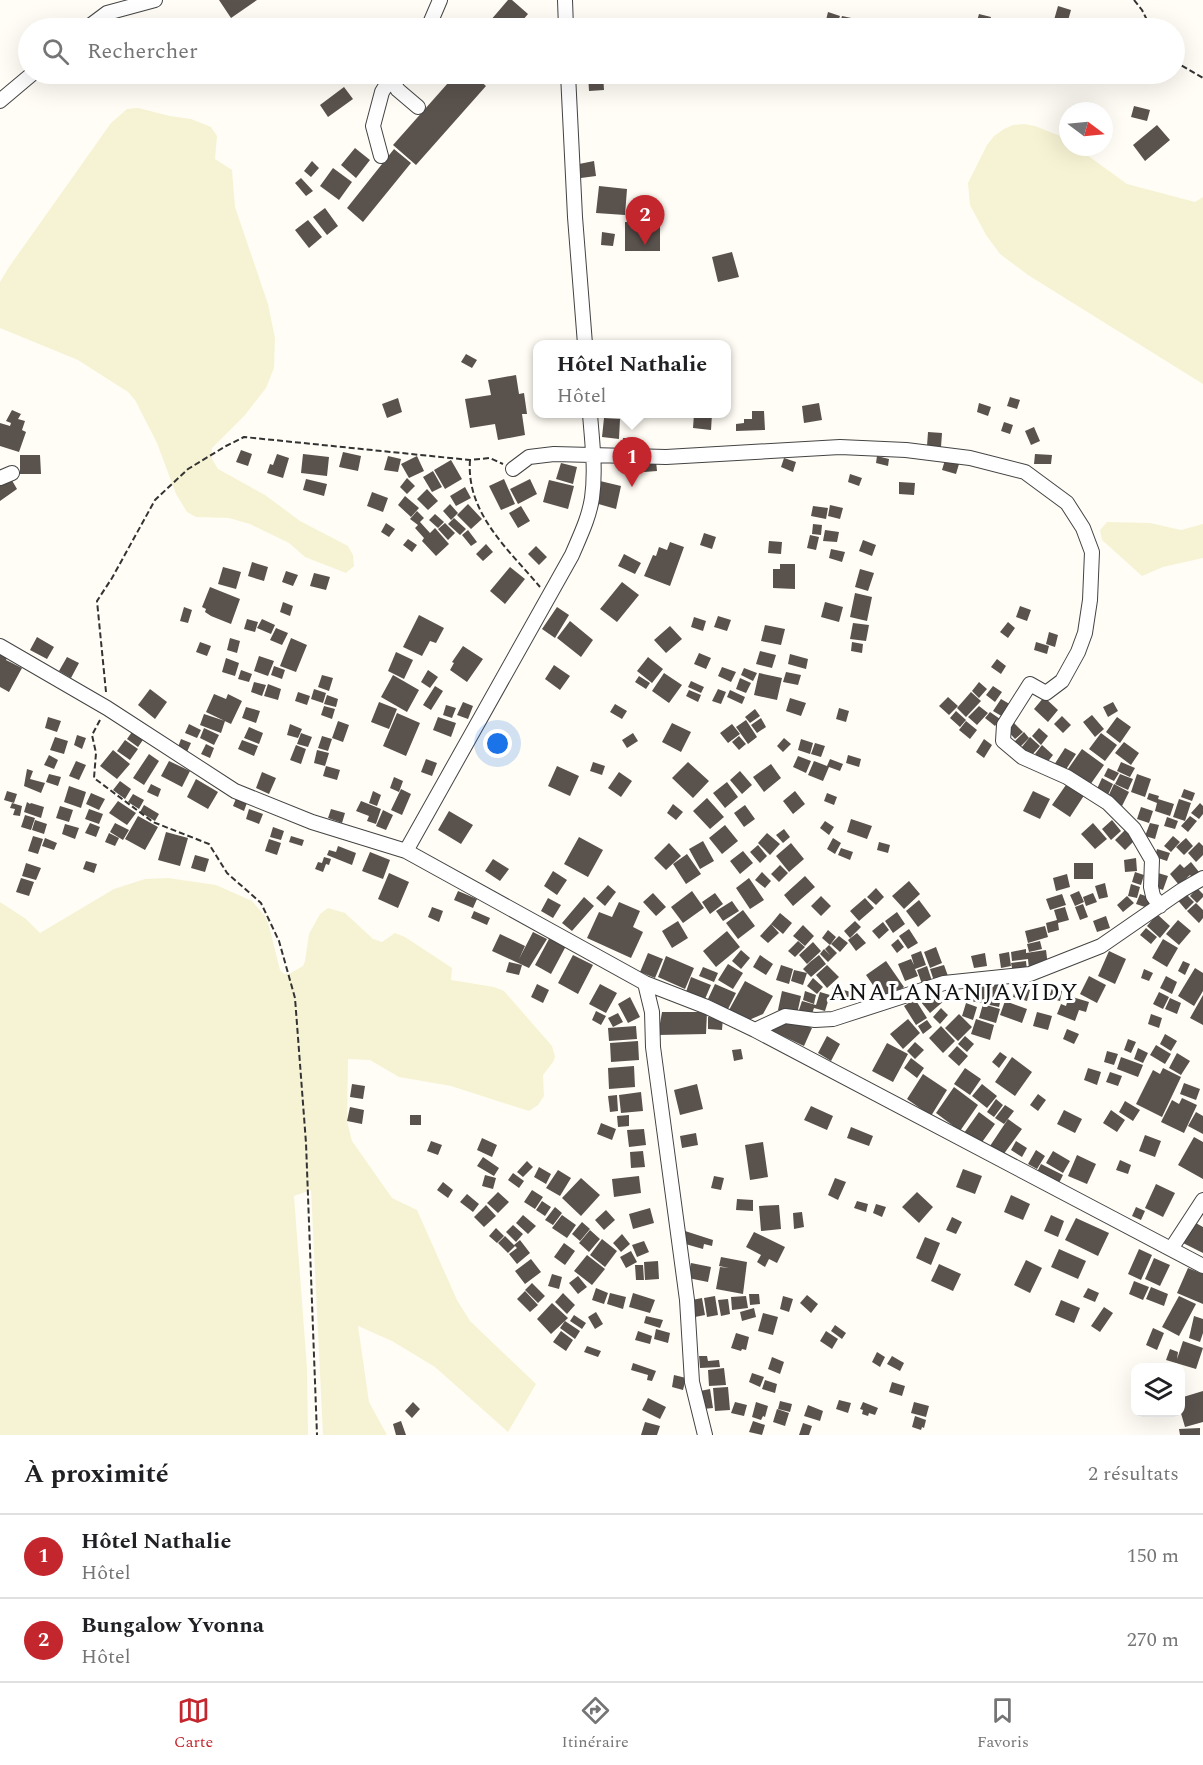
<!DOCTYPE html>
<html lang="fr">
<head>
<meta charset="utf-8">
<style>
  body { margin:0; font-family:Spectral,serif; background:#f6f6f6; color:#202124 }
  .controls { position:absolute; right:18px; bottom:18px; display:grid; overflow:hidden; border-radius:12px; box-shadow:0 6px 24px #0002 }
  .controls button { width:54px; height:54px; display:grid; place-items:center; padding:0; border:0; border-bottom:2px solid #e0e0e0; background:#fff; color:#202124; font:30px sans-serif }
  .compass { position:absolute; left:1059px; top:102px; width:54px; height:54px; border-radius:50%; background:#fff; box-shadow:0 6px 24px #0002; rotate:106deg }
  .you { position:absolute; left:498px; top:744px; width:21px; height:21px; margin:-15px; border:4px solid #fff; border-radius:50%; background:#1a73e8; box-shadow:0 0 0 9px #1a73e833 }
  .badge { display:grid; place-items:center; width:39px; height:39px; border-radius:50%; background:#c4262e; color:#fff; font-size:20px; font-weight:700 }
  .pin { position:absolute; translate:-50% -50px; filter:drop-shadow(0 2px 3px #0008) }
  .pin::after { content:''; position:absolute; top:32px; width:21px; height:18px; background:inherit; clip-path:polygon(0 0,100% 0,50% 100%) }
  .popup { position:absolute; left:533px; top:340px; width:198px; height:78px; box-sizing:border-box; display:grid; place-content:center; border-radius:12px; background:#fff; filter:drop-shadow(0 2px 4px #0005); font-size:20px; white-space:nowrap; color:#757577 }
  .popup b { font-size:22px; color:#202124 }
  .popup::after { content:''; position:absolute; left:50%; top:100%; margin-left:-12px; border:12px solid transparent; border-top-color:#fff }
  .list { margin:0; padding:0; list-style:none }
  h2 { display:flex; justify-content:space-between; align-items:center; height:78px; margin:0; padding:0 24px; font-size:26px }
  h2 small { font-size:20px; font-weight:400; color:#757577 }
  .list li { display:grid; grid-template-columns:39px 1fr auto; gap:18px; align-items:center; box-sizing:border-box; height:84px; padding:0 24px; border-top:2px solid #e0e0e0 }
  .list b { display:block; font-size:22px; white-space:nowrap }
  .list p { margin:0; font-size:20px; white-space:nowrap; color:#757577 }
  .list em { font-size:20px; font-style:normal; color:#757577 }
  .icon { flex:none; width:33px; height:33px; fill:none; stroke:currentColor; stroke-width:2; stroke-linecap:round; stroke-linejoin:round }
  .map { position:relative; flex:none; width:1203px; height:1435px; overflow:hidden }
  .search { position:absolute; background:#fff; box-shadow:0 6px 24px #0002; left:18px; right:18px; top:18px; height:66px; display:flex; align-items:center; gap:15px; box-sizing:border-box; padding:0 21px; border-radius:33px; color:#757577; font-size:22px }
  .sheet { height:246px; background:#fff }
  nav { display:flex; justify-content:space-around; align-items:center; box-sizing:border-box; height:84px; border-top:2px solid #e0e0e0; background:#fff; font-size:16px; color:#757577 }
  nav a { display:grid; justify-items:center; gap:3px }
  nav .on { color:#c4262e }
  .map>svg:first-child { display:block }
  .farmland { fill:#f6f3d4 }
  .building { fill:#5a524d }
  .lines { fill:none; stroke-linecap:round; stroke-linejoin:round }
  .minor-casing { stroke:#444; stroke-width:16 }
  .path { stroke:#333; stroke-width:2; stroke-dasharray:6 3; stroke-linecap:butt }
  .minor { stroke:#fff; stroke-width:14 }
  .labels { text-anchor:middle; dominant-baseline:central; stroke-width:6; stroke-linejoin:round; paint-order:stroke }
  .neighbourhood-label { font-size:24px; letter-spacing:1.5px; fill:#111; stroke:#fff }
</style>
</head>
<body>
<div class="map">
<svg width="1203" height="1435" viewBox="0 0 1203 1435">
  <rect width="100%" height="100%" fill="#fffdf5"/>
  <!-- farmland -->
  <path class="farmland" d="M 138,108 L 170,116 L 191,119 L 211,127 L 217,136 L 215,159 L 232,170 L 235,207 L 268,304 L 275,338 L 274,368 L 266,388 L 245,415 L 212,448 L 212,459 L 218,469 L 265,495 L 300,521 L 348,546 L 353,555 L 354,566 L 346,573 L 305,557 L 289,543 L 250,524 L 229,518 L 196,517 L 187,512 L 176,494 L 157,443 L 135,400 L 128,392 L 78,360 L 0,328 L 0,282 L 9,267 L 111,123 L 127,109 Z
    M 1024,124 L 1035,126 L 1065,138 L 1068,141 L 1068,147 L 1076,147 L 1127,184 L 1195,202 L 1203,197 L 1203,384 L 1028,275 L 1000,254 L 986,235 L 970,205 L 968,183 L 987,145 L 994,136 L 1004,129 L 1013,125 Z
    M 1107,522 L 1150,523 L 1181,530 L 1203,524 L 1203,558 L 1163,567 L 1142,576 L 1102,540 L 1100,530 Z
    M 168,878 L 216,885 L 252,901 L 265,916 L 269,926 L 280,970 L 284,974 L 289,974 L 303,966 L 305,961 L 309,934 L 320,914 L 328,908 L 345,913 L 373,939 L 382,942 L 395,933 L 405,937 L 452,968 L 451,980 L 494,987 L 504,991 L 552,1046 L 555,1057 L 553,1062 L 543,1075 L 544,1096 L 538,1105 L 529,1111 L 451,1086 L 399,1077 L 370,1060 L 348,1059 L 347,1121 L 352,1141 L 392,1198 L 417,1210 L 457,1300 L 470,1321 L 536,1384 L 508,1432 L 435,1367 L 392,1341 L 358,1326 L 369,1402 L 387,1435 L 323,1435 L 311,1190 L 294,1196 L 307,1368 L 308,1435 L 0,1435 L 0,902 L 26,919 L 40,933 L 114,889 L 145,879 Z"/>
  <!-- building -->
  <path class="building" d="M 219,0 L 257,0 L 231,18 Z
    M 508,0 L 512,0 L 528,14 L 516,28 L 484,28 Z
    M 1058,6 L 1071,10 L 1067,24 L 1054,20 Z
    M 828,12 L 840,16 L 837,24 L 826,20 Z
    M 979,14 L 991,17 L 989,24 L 977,21 Z
    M 842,16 L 856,19 L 854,28 L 839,26 Z
    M 456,74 L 472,74 L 486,86 L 416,165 L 393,145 Z
    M 588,74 L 603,74 L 604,90 L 589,91 Z
    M 344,87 L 353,99 L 328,117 L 320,105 Z
    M 1134,106 L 1150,110 L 1147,121 L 1131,117 Z
    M 1157,125 L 1170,140 L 1145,161 L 1133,145 Z
    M 355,148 L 370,160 L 356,178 L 341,165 Z
    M 394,149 L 411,163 L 363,222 L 347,208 Z
    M 312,161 L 319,168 L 311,177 L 304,171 Z
    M 594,161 L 596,176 L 581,178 L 579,164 Z
    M 333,168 L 352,182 L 339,200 L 320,186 Z
    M 301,178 L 313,191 L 306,196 L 295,183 Z
    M 599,186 L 627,189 L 625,215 L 596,213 Z
    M 639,207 L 651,208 L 650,217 L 638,217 Z
    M 325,208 L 338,226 L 327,235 L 313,217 Z
    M 308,220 L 322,237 L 309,248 L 295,230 Z
    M 660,221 L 660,251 L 625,251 L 625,222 Z
    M 602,232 L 615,234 L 613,246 L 601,245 Z
    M 732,252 L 739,277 L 718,282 L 712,257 Z
    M 466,354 L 477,360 L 472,368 L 461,362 Z
    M 516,375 L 519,394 L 524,393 L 527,414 L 522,414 L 525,435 L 498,440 L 495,424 L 470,428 L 465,399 L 491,395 L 488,380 Z
    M 1010,397 L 1020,400 L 1017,409 L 1007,406 Z
    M 398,398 L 402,412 L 387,418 L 382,404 Z
    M 819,403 L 822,420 L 804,423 L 802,406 Z
    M 979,403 L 991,407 L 988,416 L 977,412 Z
    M 12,410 L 21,414 L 18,419 L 25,421 L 22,430 L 26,432 L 19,452 L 0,446 L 0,423 L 10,426 L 11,423 L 6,421 Z
    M 752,411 L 764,411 L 765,430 L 736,431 L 736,424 L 744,423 L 744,419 L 752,419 Z
    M 694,414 L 712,414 L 711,430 L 693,428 Z
    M 604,418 L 620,419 L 619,439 L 602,437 Z
    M 1004,422 L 1013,425 L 1010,434 L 1001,431 Z
    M 1034,427 L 1040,441 L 1031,445 L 1025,431 Z
    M 928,432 L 942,433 L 941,447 L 927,446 Z
    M 623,438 L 638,438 L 638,449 L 624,449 Z
    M 241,450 L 252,454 L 248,466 L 236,462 Z
    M 343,452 L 361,456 L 358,471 L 339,467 Z
    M 277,454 L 289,458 L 283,478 L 267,473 L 270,464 L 273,465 Z
    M 303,454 L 329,457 L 327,476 L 301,473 Z
    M 1035,454 L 1052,455 L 1051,464 L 1034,464 Z
    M 20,455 L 40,455 L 41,474 L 20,474 Z
    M 388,456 L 401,459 L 398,472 L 384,470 Z
    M 417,456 L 424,471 L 409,478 L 401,464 Z
    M 877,456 L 889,459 L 888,466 L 876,463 Z
    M 784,458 L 796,462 L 793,472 L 781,467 Z
    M 451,460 L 462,479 L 445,489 L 434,470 Z
    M 945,460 L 959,464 L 956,474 L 942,470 Z
    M 656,461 L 657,471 L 644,472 L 644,462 Z
    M 561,463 L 577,467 L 573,484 L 556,479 Z
    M 433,471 L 442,487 L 432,492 L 423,477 Z
    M 850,474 L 862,478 L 859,486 L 848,482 Z
    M 10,477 L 17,489 L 0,501 L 0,483 Z
    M 407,478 L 415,486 L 407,494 L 400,487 Z
    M 306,479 L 327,484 L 324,496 L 303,490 Z
    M 504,479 L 515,504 L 501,510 L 489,486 Z
    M 530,479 L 537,494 L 518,504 L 510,489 Z
    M 549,480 L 574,486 L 568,509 L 543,502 Z
    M 600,481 L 621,486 L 616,509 L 595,503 Z
    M 899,482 L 915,483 L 914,495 L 899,494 Z
    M 465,487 L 471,498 L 456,506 L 450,496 Z
    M 427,489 L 438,501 L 428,510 L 417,499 Z
    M 372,492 L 388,498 L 383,512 L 367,506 Z
    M 405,496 L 419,508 L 411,517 L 398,505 Z
    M 450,504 L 458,513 L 451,520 L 443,511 Z
    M 468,504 L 482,519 L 471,529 L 457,515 Z
    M 830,505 L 843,508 L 840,519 L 828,516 Z
    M 521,506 L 530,521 L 518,528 L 509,513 Z
    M 813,506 L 828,508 L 826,519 L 811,516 Z
    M 417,511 L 424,518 L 420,522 L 430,533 L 435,528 L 449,544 L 436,556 L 422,541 L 424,538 L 415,528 L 418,525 L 410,519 Z
    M 435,514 L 444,522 L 438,528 L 429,520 Z
    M 454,518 L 466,529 L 460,535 L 448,524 Z
    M 386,523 L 395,529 L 389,537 L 381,532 Z
    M 445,523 L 455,533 L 448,540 L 438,529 Z
    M 813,524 L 822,525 L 821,535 L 812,534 Z
    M 468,530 L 477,542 L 471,546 L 462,535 Z
    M 825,530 L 839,532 L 837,542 L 823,541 Z
    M 704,533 L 716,537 L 712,549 L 700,545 Z
    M 810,535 L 819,537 L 816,550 L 807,548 Z
    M 408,539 L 417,545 L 412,552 L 403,545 Z
    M 863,540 L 876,545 L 872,556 L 859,551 Z
    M 769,541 L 782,542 L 781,554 L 768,553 Z
    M 670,542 L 684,547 L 670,586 L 644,576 L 653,555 L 656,556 L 659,547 L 667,550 Z
    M 486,544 L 493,552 L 483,561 L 476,554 Z
    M 536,546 L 547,557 L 539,565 L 528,554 Z
    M 831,549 L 845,552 L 842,562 L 829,558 Z
    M 624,554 L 641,563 L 635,574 L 618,566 Z
    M 252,562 L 268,567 L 264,581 L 248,576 Z
    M 780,564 L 795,564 L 795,589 L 773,588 L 773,569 L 780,569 Z
    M 223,567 L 241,572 L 236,589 L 218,584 Z
    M 510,567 L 525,579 L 505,604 L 490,591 Z
    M 860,569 L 874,573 L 868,591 L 855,587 Z
    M 286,571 L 298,575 L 293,586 L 282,582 Z
    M 314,573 L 330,577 L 326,590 L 310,586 Z
    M 622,582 L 639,595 L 617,622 L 600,609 Z
    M 210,587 L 240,599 L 231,624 L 211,616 L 205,612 L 206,609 L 202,607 Z
    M 855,593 L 872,597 L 867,621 L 850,617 Z
    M 283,602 L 293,606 L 290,616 L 280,612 Z
    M 825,602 L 843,607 L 839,622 L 821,617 Z
    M 1020,606 L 1031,610 L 1027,621 L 1016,617 Z
    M 184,607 L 192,610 L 188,623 L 180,621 Z
    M 557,607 L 569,615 L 555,638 L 542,629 Z
    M 419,615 L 444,628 L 436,643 L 430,641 L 422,656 L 403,647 Z
    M 718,616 L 731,620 L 727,631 L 714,627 Z
    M 694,617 L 706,621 L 703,631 L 691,627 Z
    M 247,619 L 258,622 L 255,632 L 244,629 Z
    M 262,619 L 275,625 L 271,634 L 257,628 Z
    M 570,621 L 593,640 L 581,657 L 557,638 Z
    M 1008,622 L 1015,628 L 1008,638 L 1000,632 Z
    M 853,623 L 869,625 L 866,641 L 850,639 Z
    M 765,625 L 785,629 L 781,645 L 761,641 Z
    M 670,626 L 682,639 L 666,653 L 654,640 Z
    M 276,628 L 288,633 L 282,645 L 270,640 Z
    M 1049,632 L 1058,635 L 1055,647 L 1046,644 Z
    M 37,637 L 54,647 L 47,659 L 30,650 Z
    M 230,638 L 240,641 L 237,653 L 227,650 Z
    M 291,638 L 307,645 L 296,672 L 280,666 Z
    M 200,642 L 211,646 L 207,656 L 196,652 Z
    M 852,642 L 863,644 L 862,653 L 851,651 Z
    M 1036,642 L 1049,646 L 1047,654 L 1034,650 Z
    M 463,646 L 483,659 L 467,682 L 450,670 L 454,663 L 452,662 Z
    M 760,651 L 776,655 L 772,668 L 756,664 Z
    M 0,652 L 8,656 L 6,660 L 22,668 L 9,692 L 0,687 Z
    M 396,652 L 413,660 L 404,679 L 388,671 Z
    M 699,653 L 711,658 L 706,669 L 694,664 Z
    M 790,654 L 808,659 L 806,669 L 788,664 Z
    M 259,656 L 274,661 L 268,676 L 254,671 Z
    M 67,657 L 79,663 L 71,678 L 59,671 Z
    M 648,657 L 663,669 L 652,683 L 637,671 Z
    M 226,658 L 239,663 L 235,676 L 222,672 Z
    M 997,659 L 1006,666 L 1001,674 L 991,667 Z
    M 554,665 L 570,676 L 560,690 L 545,679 Z
    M 274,666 L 285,670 L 282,679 L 271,675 Z
    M 722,667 L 736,672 L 731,682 L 718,676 Z
    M 744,668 L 757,673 L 753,681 L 741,675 Z
    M 241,670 L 252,674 L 249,682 L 238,679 Z
    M 428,670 L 438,677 L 430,688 L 421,682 Z
    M 786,672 L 801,675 L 798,685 L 783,682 Z
    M 664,673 L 682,685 L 669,703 L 652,691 Z
    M 759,673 L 782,678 L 777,700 L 754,695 Z
    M 322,675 L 333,678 L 329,691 L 318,687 Z
    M 393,675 L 419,690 L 407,712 L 381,697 Z
    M 639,676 L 650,683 L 646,689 L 635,682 Z
    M 740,678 L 751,683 L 746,693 L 736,689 Z
    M 691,681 L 704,687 L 701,693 L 688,687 Z
    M 254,682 L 266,685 L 262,696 L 251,692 Z
    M 979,682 L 987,689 L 979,698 L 972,691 Z
    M 268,684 L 281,689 L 278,700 L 264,696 Z
    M 435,686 L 443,691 L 431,710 L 423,705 Z
    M 993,686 L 1002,692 L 995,702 L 986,695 Z
    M 150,689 L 167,702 L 155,719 L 138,705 Z
    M 314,689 L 326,693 L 323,703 L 311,699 Z
    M 718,689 L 726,692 L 721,704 L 712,701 Z
    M 689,690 L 701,695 L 698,702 L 686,696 Z
    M 730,690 L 745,697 L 742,704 L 727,697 Z
    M 298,692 L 310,696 L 307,705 L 295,701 Z
    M 971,692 L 981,701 L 966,717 L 957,708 Z
    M 214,694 L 226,699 L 228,694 L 242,701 L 231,724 L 206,712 Z
    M 327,695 L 338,699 L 336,707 L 324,704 Z
    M 948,697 L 958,706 L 949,715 L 939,706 Z
    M 1044,697 L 1058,710 L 1048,722 L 1034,709 Z
    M 790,698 L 806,703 L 801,716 L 786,711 Z
    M 1001,699 L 1013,706 L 1005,718 L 993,711 Z
    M 379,702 L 397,709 L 389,729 L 371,722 Z
    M 463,702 L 473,706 L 468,719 L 457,715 Z
    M 1113,702 L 1118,711 L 1108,717 L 1103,707 Z
    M 615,704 L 627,711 L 622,719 L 610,712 Z
    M 446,705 L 456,708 L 452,718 L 443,715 Z
    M 324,706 L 335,709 L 332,719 L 321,715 Z
    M 979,706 L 988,713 L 977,725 L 968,717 Z
    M 246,707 L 260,711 L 256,723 L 242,718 Z
    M 839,708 L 849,711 L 846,722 L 836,719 Z
    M 755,709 L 760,716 L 750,723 L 745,717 Z
    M 956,711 L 966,720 L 960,727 L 950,718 Z
    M 990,712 L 1000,719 L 995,726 L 985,718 Z
    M 397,713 L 420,723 L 406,756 L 383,746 Z
    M 204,714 L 225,721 L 221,733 L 200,725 Z
    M 1092,715 L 1104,729 L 1095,737 L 1083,722 Z
    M 1062,716 L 1071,725 L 1063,733 L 1054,724 Z
    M 48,717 L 61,721 L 57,732 L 45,728 Z
    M 438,717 L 456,723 L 451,737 L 433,730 Z
    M 1117,717 L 1131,727 L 1120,743 L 1106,732 Z
    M 761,718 L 766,727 L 757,733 L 751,725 Z
    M 746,720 L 757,737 L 748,744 L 736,727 Z
    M 338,721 L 349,725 L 343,742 L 332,738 Z
    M 966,721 L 977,730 L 970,739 L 959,730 Z
    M 672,723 L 691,732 L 681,752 L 662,742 Z
    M 1014,723 L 1023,732 L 1015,739 L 1007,730 Z
    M 189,724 L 201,730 L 197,738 L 185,733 Z
    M 290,724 L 302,729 L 298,738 L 287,735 Z
    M 732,724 L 740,734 L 728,743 L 720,733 Z
    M 249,727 L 263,733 L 259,744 L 244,738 Z
    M 204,728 L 219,735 L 214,745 L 200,738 Z
    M 1039,728 L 1048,736 L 1041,745 L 1032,736 Z
    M 134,729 L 145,737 L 138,747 L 127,739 Z
    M 1024,732 L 1029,738 L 1018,749 L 1013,743 Z
    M 301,733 L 312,737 L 308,747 L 297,744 Z
    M 633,733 L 638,741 L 627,748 L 622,740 Z
    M 1101,733 L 1117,745 L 1105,761 L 1089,749 Z
    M 77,735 L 86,738 L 82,749 L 74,745 Z
    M 322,736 L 332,739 L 328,751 L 318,748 Z
    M 739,736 L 746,744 L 739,750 L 732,742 Z
    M 55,737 L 68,741 L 64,754 L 50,750 Z
    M 1030,737 L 1040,746 L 1031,756 L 1021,748 Z
    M 784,738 L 791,744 L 783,752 L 777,746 Z
    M 181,739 L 191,743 L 186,754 L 177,750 Z
    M 801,739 L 813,743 L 810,754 L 798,750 Z
    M 984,739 L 992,745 L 984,758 L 976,752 Z
    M 125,740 L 138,749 L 130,760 L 117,751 Z
    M 242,740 L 258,746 L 254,756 L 238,749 Z
    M 1124,742 L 1139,753 L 1131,765 L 1115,753 Z
    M 815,743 L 825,746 L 821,757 L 811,754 Z
    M 206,744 L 214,748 L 210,758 L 201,754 Z
    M 296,745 L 306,749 L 301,764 L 290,760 Z
    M 1042,745 L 1053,755 L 1046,764 L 1035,754 Z
    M 1065,748 L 1076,754 L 1065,771 L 1054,765 Z
    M 1082,749 L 1104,765 L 1090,785 L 1068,769 Z
    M 113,750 L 130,764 L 117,779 L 100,766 Z
    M 317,750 L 329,753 L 325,766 L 314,763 Z
    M 149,754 L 159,761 L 144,785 L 133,778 Z
    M 49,755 L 58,760 L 54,769 L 44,765 Z
    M 848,755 L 861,759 L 859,767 L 846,763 Z
    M 798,756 L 811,761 L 806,773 L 793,767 Z
    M 426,759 L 437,763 L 432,776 L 421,772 Z
    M 830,759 L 843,764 L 840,771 L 829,767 L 823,781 L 808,775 L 814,761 L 827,766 Z
    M 76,761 L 86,765 L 79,780 L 69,776 Z
    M 169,761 L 190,771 L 182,787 L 161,776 Z
    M 593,762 L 605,766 L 602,775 L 590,771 Z
    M 688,762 L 709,781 L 693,798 L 672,778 Z
    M 1121,762 L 1135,768 L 1130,777 L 1117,771 Z
    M 771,764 L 781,778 L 764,792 L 753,777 Z
    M 326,766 L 340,770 L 337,780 L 323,776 Z
    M 557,766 L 579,776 L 570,796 L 548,786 Z
    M 1108,768 L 1119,773 L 1114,781 L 1104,776 Z
    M 27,769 L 33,771 L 30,779 L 45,783 L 41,793 L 24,786 Z
    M 740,771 L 752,785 L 742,794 L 730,780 Z
    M 262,772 L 276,778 L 269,794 L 256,788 Z
    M 619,772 L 632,781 L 621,797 L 608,788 Z
    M 49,774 L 61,777 L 58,786 L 46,782 Z
    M 1120,774 L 1133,779 L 1128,790 L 1115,784 Z
    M 1137,774 L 1151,779 L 1145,797 L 1131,792 Z
    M 394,777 L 403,781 L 399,792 L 390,788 Z
    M 1102,778 L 1113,784 L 1107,797 L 1096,791 Z
    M 196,779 L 218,792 L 208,809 L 187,797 Z
    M 120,781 L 131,789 L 125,799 L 113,790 Z
    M 727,782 L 738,797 L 725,808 L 713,793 Z
    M 1068,782 L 1085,794 L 1070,817 L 1052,805 Z
    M 151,784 L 161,789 L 158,797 L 147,792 Z
    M 1114,784 L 1129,792 L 1122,806 L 1107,799 Z
    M 69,786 L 86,792 L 81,808 L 64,802 Z
    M 401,789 L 411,794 L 402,815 L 391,810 Z
    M 1184,789 L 1195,793 L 1192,801 L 1181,797 Z
    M 7,791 L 17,794 L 14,803 L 4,800 Z
    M 373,791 L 381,795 L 377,806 L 369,803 Z
    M 795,791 L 805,804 L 793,814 L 783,801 Z
    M 1033,791 L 1050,799 L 1040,819 L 1023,811 Z
    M 91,793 L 105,799 L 99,810 L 86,804 Z
    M 827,793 L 837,797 L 834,805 L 824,801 Z
    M 1149,793 L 1159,796 L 1158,799 L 1174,804 L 1170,816 L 1155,811 L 1157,803 L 1147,799 Z
    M 133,794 L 144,800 L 139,809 L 128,802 Z
    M 237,796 L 248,800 L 244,811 L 233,806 Z
    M 707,798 L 724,817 L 710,829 L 693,811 Z
    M 1179,799 L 1191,803 L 1185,821 L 1173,817 Z
    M 118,801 L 136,813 L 127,825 L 109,813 Z
    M 361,801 L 381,809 L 376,824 L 367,821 L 369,816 L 356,811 Z
    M 27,802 L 30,804 L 31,803 L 44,807 L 41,818 L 24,812 Z
    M 12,803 L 22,806 L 20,816 L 13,815 L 15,809 L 10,808 Z
    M 1200,803 L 1203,806 L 1203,814 L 1199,819 L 1191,813 Z
    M 673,804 L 683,812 L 676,820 L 667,813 Z
    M 144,805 L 159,814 L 155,821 L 140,812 Z
    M 745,805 L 755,819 L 744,827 L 734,813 Z
    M 60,806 L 73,810 L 69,822 L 56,818 Z
    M 1141,807 L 1153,811 L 1149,823 L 1137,819 Z
    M 89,809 L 103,814 L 99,824 L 85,819 Z
    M 249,809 L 263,814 L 259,824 L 246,819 Z
    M 331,809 L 345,813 L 342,823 L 328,818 Z
    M 383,810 L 393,815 L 386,830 L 376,826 Z
    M 449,811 L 473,825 L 461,844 L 438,830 Z
    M 25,815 L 35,818 L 31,830 L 21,827 Z
    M 138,816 L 158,827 L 145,850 L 125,839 Z
    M 1190,816 L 1197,821 L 1188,832 L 1181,826 Z
    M 1167,817 L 1178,821 L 1175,829 L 1164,826 Z
    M 851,819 L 872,826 L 867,839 L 847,832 Z
    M 35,820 L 47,824 L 44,834 L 32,830 Z
    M 1112,820 L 1121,831 L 1111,840 L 1102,829 Z
    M 825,821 L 834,827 L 829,835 L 820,828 Z
    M 90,823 L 100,827 L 96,837 L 85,833 Z
    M 115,823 L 129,830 L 123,840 L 110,832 Z
    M 1093,823 L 1107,839 L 1095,849 L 1081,834 Z
    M 1150,823 L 1159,825 L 1155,839 L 1145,836 Z
    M 65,824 L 79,828 L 75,839 L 62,834 Z
    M 725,825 L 738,841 L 722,854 L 709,838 Z
    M 273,827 L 284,831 L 281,840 L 270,837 Z
    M 784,829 L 790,837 L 783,843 L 776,835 Z
    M 1125,830 L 1135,840 L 1125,850 L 1115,840 Z
    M 166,832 L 188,838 L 180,866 L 158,860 Z
    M 109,833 L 119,838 L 115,846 L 105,842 Z
    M 767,833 L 780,844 L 770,855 L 758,843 Z
    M 33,836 L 43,839 L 38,854 L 28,851 Z
    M 291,836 L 304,840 L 302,846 L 289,842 Z
    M 1173,836 L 1180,842 L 1171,852 L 1164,846 Z
    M 579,837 L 603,850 L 588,877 L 564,864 Z
    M 45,838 L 57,843 L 54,850 L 42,846 Z
    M 833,838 L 841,843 L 835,854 L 827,849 Z
    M 1186,838 L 1193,846 L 1184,855 L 1176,847 Z
    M 269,839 L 281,843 L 277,855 L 265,851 Z
    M 703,841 L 714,861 L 700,869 L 689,849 Z
    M 879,842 L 890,845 L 888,853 L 877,850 Z
    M 1199,842 L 1203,846 L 1203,855 L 1196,862 L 1188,853 Z
    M 669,843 L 681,856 L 666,870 L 654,858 Z
    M 791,843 L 804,859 L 789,872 L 776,856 Z
    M 758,845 L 767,856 L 760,863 L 750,852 Z
    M 338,846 L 356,853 L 352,865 L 327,855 L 329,850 L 336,852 Z
    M 841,848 L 853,852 L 850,860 L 838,855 Z
    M 1157,849 L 1170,853 L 1167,861 L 1155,857 Z
    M 743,851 L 753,863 L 740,874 L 730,861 Z
    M 370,852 L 390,860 L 383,879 L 362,871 Z
    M 687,854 L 701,874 L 686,884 L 673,864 Z
    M 195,855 L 209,859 L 205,872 L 191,868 Z
    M 324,857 L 331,859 L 329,865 L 326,864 L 323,872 L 315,869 L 318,862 L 322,863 Z
    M 1136,858 L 1137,871 L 1125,872 L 1124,860 Z
    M 493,859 L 509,869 L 500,881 L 485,871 Z
    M 86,861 L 97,864 L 94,873 L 83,869 Z
    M 1191,862 L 1199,872 L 1192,877 L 1190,875 L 1179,885 L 1170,874 L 1180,864 L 1184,868 Z
    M 26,863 L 41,868 L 36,880 L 22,876 Z
    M 1074,863 L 1093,863 L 1093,879 L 1074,879 Z
    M 780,865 L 788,873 L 779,882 L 771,874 Z
    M 553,871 L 567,880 L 557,895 L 544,886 Z
    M 762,872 L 771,881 L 765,888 L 755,880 Z
    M 1135,872 L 1144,875 L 1141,885 L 1132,882 Z
    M 389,873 L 409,882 L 398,908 L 378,899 Z
    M 1158,873 L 1168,876 L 1163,890 L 1154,887 Z
    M 1067,874 L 1070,887 L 1056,891 L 1053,878 Z
    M 805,876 L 815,887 L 793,906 L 784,895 Z
    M 21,878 L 34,882 L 29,896 L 16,892 Z
    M 749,878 L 764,900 L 750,909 L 736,888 Z
    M 909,881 L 920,894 L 904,909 L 892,896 Z
    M 1105,883 L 1108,897 L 1099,899 L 1095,886 Z
    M 1131,884 L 1140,887 L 1137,898 L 1128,896 Z
    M 608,885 L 616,892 L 605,906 L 596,898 Z
    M 876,888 L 884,897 L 876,905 L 867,897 Z
    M 1197,888 L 1203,894 L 1203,897 L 1197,903 L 1190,896 Z
    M 1182,890 L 1194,902 L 1186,910 L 1175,897 Z
    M 458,891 L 477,899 L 473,908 L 454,900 Z
    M 692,891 L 704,908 L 683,923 L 671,907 Z
    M 1079,891 L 1084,902 L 1075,906 L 1070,895 Z
    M 653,893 L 666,907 L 656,916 L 643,902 Z
    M 715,893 L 723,904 L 710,914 L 702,902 Z
    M 1093,893 L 1097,902 L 1086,906 L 1083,897 Z
    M 1062,894 L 1066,905 L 1050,910 L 1046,899 Z
    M 1140,894 L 1151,898 L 1148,908 L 1136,904 Z
    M 821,896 L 831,906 L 821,916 L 811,906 Z
    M 1127,896 L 1134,903 L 1123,912 L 1117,905 Z
    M 584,897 L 594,906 L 572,931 L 562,923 Z
    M 548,898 L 561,905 L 553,918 L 541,911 Z
    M 865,898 L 874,908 L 859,921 L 850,911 Z
    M 919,900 L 931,916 L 918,927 L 906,911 Z
    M 732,901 L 739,911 L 723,921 L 716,911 Z
    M 619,902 L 640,911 L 633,927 L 643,932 L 631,958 L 587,938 L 599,912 L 612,917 Z
    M 1196,903 L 1203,910 L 1203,918 L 1199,923 L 1187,911 Z
    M 1083,904 L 1088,917 L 1080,920 L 1075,907 Z
    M 432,907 L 443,911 L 439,922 L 428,917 Z
    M 1065,907 L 1069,920 L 1058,923 L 1059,930 L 1048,933 L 1046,923 L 1057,920 L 1054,910 Z
    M 743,910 L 755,926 L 738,939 L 726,923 Z
    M 474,911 L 490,918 L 487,925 L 471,918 Z
    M 897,912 L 905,924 L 893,933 L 885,921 Z
    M 780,913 L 792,923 L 783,934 L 771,924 Z
    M 1157,914 L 1170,926 L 1160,938 L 1147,926 Z
    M 1106,916 L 1110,928 L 1097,932 L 1093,921 Z
    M 1178,920 L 1191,931 L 1179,945 L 1166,934 Z
    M 678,921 L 688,938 L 672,948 L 662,931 Z
    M 855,921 L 861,927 L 850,938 L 844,931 Z
    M 883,922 L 889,930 L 879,939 L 872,931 Z
    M 771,924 L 779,933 L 768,943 L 760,936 Z
    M 803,925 L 814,936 L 805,946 L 793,936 Z
    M 1045,926 L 1048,937 L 1028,943 L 1025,931 Z
    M 1146,928 L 1157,937 L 1151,944 L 1140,935 Z
    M 909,929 L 918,943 L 908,949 L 899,936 Z
    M 828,930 L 836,937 L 830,945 L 822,938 Z
    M 727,931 L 740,947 L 716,967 L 703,951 Z
    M 533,932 L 547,939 L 529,968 L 492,951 L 500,934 L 525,946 L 519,959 Z
    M 857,933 L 866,943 L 856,951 L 848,940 Z
    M 839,936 L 848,943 L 840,952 L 831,944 Z
    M 550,937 L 566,946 L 551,974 L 535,965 Z
    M 898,939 L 904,947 L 897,953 L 891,945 Z
    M 1163,939 L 1178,948 L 1167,967 L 1152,958 Z
    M 798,941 L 805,947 L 795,957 L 788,951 Z
    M 1040,941 L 1042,949 L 1029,952 L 1027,944 Z
    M 813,942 L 821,951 L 807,964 L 799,955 Z
    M 829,945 L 837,953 L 828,962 L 820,954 L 824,949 L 830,955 L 825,949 Z
    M 936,947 L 942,963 L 930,968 L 924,952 Z
    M 1026,949 L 1026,953 L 1046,950 L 1048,966 L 1029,969 L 1028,959 L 1012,961 L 1011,952 Z
    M 741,950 L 750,958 L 741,969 L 732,961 Z
    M 921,951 L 926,965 L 915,969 L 918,976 L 905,981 L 898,964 L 911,959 L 914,965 L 911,955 Z
    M 1109,951 L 1126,959 L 1115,984 L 1098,976 Z
    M 1009,952 L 1011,966 L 1001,968 L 999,954 Z
    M 648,953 L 663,959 L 655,978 L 640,972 Z
    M 985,953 L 987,966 L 974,968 L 971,956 Z
    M 573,955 L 593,965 L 578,994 L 558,983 Z
    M 760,955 L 773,964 L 766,975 L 753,967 Z
    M 819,955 L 826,964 L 811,977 L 803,969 L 810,962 L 814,967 L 810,962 Z
    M 666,956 L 694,968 L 685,989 L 658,977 Z
    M 886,961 L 904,987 L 884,1001 L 866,975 Z
    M 1026,961 L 1027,971 L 1013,973 L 1011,963 Z
    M 1183,961 L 1190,964 L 1185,975 L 1178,971 Z
    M 509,962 L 522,965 L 519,975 L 506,972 Z
    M 728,964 L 743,973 L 733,989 L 718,980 Z
    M 781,965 L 793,969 L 789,984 L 776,980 Z
    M 827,965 L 839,977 L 827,988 L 816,975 Z
    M 944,965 L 948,976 L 934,981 L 930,969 Z
    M 927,966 L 932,981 L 922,984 L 917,970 Z
    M 703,967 L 718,973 L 714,982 L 699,976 Z
    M 1195,968 L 1203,973 L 1203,991 L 1194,1006 L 1178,996 Z
    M 1144,969 L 1153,973 L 1149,981 L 1141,978 Z
    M 794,970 L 807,973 L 803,985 L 791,981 Z
    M 1089,976 L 1106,985 L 1097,1003 L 1080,994 Z
    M 1166,976 L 1177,982 L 1172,994 L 1160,988 Z
    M 691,977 L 711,985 L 705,999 L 686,992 Z
    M 813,978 L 823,987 L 817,994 L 807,986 Z
    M 745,981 L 773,996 L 763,1014 L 749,1020 L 729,1010 Z
    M 990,982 L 1004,985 L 999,1007 L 971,1001 L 975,983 Z
    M 537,984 L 549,990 L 543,1003 L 531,997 Z
    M 600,984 L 617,993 L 606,1013 L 589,1004 Z
    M 715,984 L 736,993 L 728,1009 L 708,999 Z
    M 1016,985 L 1030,990 L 1027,1001 L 1013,997 Z
    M 833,987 L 851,992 L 847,1003 L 830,997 Z
    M 933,987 L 945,1000 L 930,1013 L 916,996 Z
    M 1052,988 L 1062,991 L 1060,1001 L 1049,998 Z
    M 782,991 L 801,996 L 797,1014 L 778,1010 Z
    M 805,991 L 816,995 L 814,1004 L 803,1000 Z
    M 820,992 L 830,995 L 825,1011 L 814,1008 L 811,1017 L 798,1013 L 802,1001 L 816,1005 Z
    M 1159,992 L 1169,997 L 1163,1009 L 1153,1004 Z
    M 1203,995 L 1203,1025 L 1190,1018 Z
    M 1069,996 L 1089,1002 L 1086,1012 L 1079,1010 L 1075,1021 L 1057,1014 L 1061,1004 L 1066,1006 Z
    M 630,997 L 640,1017 L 628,1023 L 618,1004 Z
    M 1170,998 L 1181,1003 L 1177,1014 L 1165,1009 Z
    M 915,999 L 927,1018 L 916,1025 L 904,1006 Z
    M 1005,1001 L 1027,1009 L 1022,1023 L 1000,1015 Z
    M 966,1003 L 977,1007 L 973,1020 L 962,1016 Z
    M 983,1004 L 1000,1009 L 996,1023 L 979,1018 Z
    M 941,1008 L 948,1015 L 940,1024 L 933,1017 Z
    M 596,1011 L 606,1016 L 601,1025 L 592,1020 Z
    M 662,1012 L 707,1012 L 706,1034 L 658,1035 Z
    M 1037,1012 L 1052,1016 L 1048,1030 L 1033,1026 Z
    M 618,1013 L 623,1022 L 613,1027 L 608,1018 Z
    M 959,1014 L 972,1027 L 958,1041 L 945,1028 Z
    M 1151,1014 L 1162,1018 L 1159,1028 L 1148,1024 Z
    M 708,1017 L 723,1018 L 722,1030 L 708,1029 Z
    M 789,1018 L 812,1028 L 804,1046 L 772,1031 L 777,1021 Z
    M 908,1019 L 920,1033 L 903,1049 L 890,1034 Z
    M 976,1019 L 994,1025 L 990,1040 L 971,1034 Z
    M 927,1020 L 932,1027 L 923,1034 L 918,1026 Z
    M 636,1026 L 637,1039 L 609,1041 L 608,1028 Z
    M 941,1026 L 955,1041 L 943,1053 L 929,1038 Z
    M 1067,1029 L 1079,1034 L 1074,1044 L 1063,1039 Z
    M 1165,1034 L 1177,1041 L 1171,1051 L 1160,1044 Z
    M 827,1036 L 840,1044 L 831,1061 L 818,1053 Z
    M 965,1036 L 974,1044 L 967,1052 L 958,1044 Z
    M 1128,1039 L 1136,1042 L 1131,1053 L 1124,1050 Z
    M 638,1041 L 639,1060 L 611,1062 L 610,1043 Z
    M 915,1042 L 924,1050 L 915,1059 L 907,1051 Z
    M 887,1043 L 908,1054 L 893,1082 L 872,1071 Z
    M 1156,1045 L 1171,1054 L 1165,1064 L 1150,1055 Z
    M 957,1046 L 968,1056 L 959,1066 L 948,1056 Z
    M 1138,1048 L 1148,1053 L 1143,1063 L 1134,1059 Z
    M 741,1049 L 743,1059 L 734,1061 L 732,1050 Z
    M 1107,1051 L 1118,1054 L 1114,1065 L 1104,1062 Z
    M 1000,1052 L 1007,1057 L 999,1068 L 992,1062 Z
    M 1177,1053 L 1190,1061 L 1181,1075 L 1169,1068 Z
    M 1012,1057 L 1032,1072 L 1015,1096 L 995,1082 Z
    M 1121,1057 L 1143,1065 L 1138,1077 L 1117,1069 Z
    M 911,1058 L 924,1068 L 917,1078 L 904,1068 Z
    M 634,1066 L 635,1087 L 609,1089 L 608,1068 Z
    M 965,1068 L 981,1079 L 970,1095 L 954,1084 Z
    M 1088,1068 L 1101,1072 L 1097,1085 L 1084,1080 Z
    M 1163,1068 L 1181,1077 L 1162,1117 L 1136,1104 L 1153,1070 L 1160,1074 Z
    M 1110,1072 L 1122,1076 L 1118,1086 L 1106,1082 Z
    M 923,1074 L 947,1090 L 931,1116 L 907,1099 Z
    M 1184,1083 L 1200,1089 L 1196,1100 L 1180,1094 Z
    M 352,1084 L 365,1086 L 363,1099 L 350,1097 Z
    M 697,1084 L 703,1109 L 680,1115 L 674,1090 Z
    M 982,1084 L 997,1096 L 987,1108 L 972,1096 Z
    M 954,1087 L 978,1105 L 960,1131 L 936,1113 Z
    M 641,1092 L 643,1111 L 621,1113 L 619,1095 Z
    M 1038,1094 L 1046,1100 L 1038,1111 L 1030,1105 Z
    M 617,1095 L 618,1111 L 610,1112 L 608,1096 Z
    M 1182,1098 L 1197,1105 L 1184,1133 L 1161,1122 L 1172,1100 L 1179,1104 Z
    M 996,1099 L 1003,1105 L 994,1117 L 987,1112 Z
    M 1125,1101 L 1140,1110 L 1133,1121 L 1119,1112 Z
    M 1005,1105 L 1014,1111 L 1004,1124 L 995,1118 Z
    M 811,1106 L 833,1116 L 827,1130 L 804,1120 Z
    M 350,1107 L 364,1110 L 362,1124 L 347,1121 Z
    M 1064,1110 L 1082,1119 L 1075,1133 L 1057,1124 Z
    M 1111,1110 L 1125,1120 L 1117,1132 L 1103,1123 Z
    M 979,1112 L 995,1124 L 980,1145 L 964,1133 Z
    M 1196,1112 L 1203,1116 L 1203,1134 L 1188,1126 Z
    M 410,1115 L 421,1115 L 421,1125 L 410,1125 Z
    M 629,1115 L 629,1126 L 618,1127 L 617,1116 Z
    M 1008,1119 L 1022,1129 L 1003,1155 L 990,1146 Z
    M 601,1123 L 616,1129 L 612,1140 L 597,1134 Z
    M 851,1127 L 873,1136 L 869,1146 L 847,1138 Z
    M 644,1129 L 646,1145 L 629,1147 L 627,1130 Z
    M 696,1133 L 698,1145 L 682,1148 L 680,1136 Z
    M 1145,1135 L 1161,1141 L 1155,1157 L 1139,1151 Z
    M 1194,1137 L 1203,1142 L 1203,1179 L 1178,1165 Z
    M 482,1138 L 497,1145 L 492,1157 L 477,1150 Z
    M 431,1141 L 442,1145 L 438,1155 L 427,1151 Z
    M 1016,1141 L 1027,1148 L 1022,1157 L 1011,1150 Z
    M 763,1142 L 768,1177 L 750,1180 L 745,1145 Z
    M 1036,1150 L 1045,1156 L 1037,1169 L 1028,1164 Z
    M 643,1151 L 645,1167 L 631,1168 L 630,1152 Z
    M 1053,1151 L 1070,1161 L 1063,1173 L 1046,1163 Z
    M 1077,1155 L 1096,1164 L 1087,1184 L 1068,1176 Z
    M 483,1157 L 499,1168 L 494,1176 L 477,1166 Z
    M 1120,1160 L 1131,1165 L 1128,1174 L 1116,1170 Z
    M 527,1161 L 533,1167 L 523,1177 L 517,1172 Z
    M 1041,1164 L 1063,1175 L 1058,1185 L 1036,1174 Z
    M 539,1167 L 551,1174 L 546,1184 L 534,1177 Z
    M 963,1169 L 982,1176 L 975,1194 L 956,1187 Z
    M 558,1170 L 571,1178 L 560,1196 L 546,1188 Z
    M 513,1173 L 524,1181 L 519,1188 L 508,1180 Z
    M 485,1175 L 496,1178 L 493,1189 L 482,1186 Z
    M 639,1176 L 641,1193 L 614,1197 L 612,1179 Z
    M 714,1176 L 724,1178 L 721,1190 L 711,1188 Z
    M 581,1178 L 600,1195 L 581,1216 L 562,1198 Z
    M 835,1178 L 846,1182 L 838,1200 L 828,1195 Z
    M 443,1182 L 453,1190 L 448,1198 L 437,1190 Z
    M 1156,1184 L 1175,1193 L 1163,1217 L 1145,1208 Z
    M 532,1190 L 543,1197 L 535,1209 L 524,1202 Z
    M 498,1192 L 509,1202 L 498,1213 L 487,1203 Z
    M 917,1192 L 933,1207 L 919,1223 L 902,1207 Z
    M 467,1194 L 479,1204 L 473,1212 L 460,1202 Z
    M 1011,1195 L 1030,1204 L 1023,1220 L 1004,1212 Z
    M 737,1199 L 753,1200 L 753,1211 L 736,1210 Z
    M 542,1201 L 551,1207 L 545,1216 L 536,1210 Z
    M 857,1201 L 868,1204 L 866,1212 L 854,1208 Z
    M 876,1204 L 886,1207 L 882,1217 L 873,1213 Z
    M 486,1205 L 496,1216 L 484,1227 L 474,1217 Z
    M 779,1205 L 781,1229 L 761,1231 L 759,1206 Z
    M 555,1207 L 562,1213 L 553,1225 L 545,1220 Z
    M 1136,1207 L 1145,1211 L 1141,1220 L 1132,1216 Z
    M 650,1208 L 654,1223 L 633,1229 L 629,1214 Z
    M 606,1210 L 615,1220 L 604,1230 L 595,1220 Z
    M 802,1212 L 804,1227 L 794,1229 L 793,1213 Z
    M 523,1215 L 536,1226 L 528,1234 L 516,1223 Z
    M 562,1215 L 576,1225 L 567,1238 L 552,1228 Z
    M 1051,1215 L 1064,1221 L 1058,1237 L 1044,1231 Z
    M 952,1217 L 962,1222 L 956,1234 L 946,1230 Z
    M 1076,1218 L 1109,1233 L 1098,1256 L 1065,1240 Z
    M 582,1222 L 590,1229 L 580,1241 L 572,1234 Z
    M 1194,1222 L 1203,1227 L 1203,1253 L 1183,1243 Z
    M 513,1225 L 523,1234 L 516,1242 L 506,1232 Z
    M 496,1228 L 504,1236 L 497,1243 L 489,1236 Z
    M 590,1230 L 600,1239 L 589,1252 L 579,1243 Z
    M 685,1231 L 713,1240 L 712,1246 L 704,1244 L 703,1249 L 682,1243 Z
    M 754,1232 L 785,1247 L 777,1263 L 769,1259 L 765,1267 L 757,1262 L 761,1255 L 746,1247 Z
    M 622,1234 L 630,1244 L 621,1252 L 613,1243 Z
    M 505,1236 L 515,1246 L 508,1253 L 498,1243 Z
    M 925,1237 L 940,1243 L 931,1265 L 916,1258 Z
    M 602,1239 L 617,1251 L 605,1267 L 590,1255 Z
    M 520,1240 L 530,1253 L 517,1264 L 509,1254 L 517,1248 L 514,1245 Z
    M 644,1241 L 649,1252 L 637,1257 L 632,1245 Z
    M 564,1243 L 575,1251 L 565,1265 L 554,1257 Z
    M 1059,1249 L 1086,1261 L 1078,1279 L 1051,1267 Z
    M 1139,1249 L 1152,1255 L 1141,1280 L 1128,1274 Z
    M 631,1251 L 637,1262 L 626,1268 L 620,1257 Z
    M 587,1255 L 605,1269 L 592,1285 L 574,1271 Z
    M 721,1257 L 747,1262 L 743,1294 L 716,1289 L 720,1267 L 729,1268 L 719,1266 Z
    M 1154,1258 L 1170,1265 L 1160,1286 L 1145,1279 Z
    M 531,1259 L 541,1272 L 525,1284 L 515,1271 Z
    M 1026,1260 L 1042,1268 L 1030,1293 L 1014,1285 Z
    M 658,1261 L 659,1279 L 645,1280 L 644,1262 Z
    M 691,1263 L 711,1267 L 708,1282 L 688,1278 Z
    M 939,1264 L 961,1274 L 953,1291 L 931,1281 Z
    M 635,1265 L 643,1265 L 644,1280 L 636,1280 Z
    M 1188,1268 L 1203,1274 L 1203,1304 L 1177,1293 Z
    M 552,1274 L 562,1277 L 559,1289 L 548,1286 Z
    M 578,1276 L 587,1287 L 578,1294 L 569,1283 Z
    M 1134,1281 L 1149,1287 L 1143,1300 L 1129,1294 Z
    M 532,1283 L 545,1296 L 538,1303 L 525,1290 Z
    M 1151,1287 L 1168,1294 L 1164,1306 L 1146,1299 Z
    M 596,1288 L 608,1293 L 604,1304 L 592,1300 Z
    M 1088,1288 L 1099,1293 L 1095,1302 L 1083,1297 Z
    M 525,1291 L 538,1305 L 530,1312 L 517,1299 Z
    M 563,1293 L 575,1305 L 567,1314 L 555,1302 Z
    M 610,1293 L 626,1297 L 623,1309 L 607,1304 Z
    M 633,1293 L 655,1300 L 650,1313 L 629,1307 Z
    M 749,1294 L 759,1294 L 760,1304 L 750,1305 Z
    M 807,1295 L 818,1304 L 811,1313 L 800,1303 Z
    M 715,1296 L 718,1315 L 707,1317 L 704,1298 Z
    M 746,1296 L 748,1308 L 732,1310 L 731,1297 Z
    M 783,1296 L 793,1299 L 789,1312 L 780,1309 Z
    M 1179,1296 L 1196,1304 L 1179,1336 L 1162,1327 Z
    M 702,1298 L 705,1315 L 695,1317 L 692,1300 Z
    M 728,1299 L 730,1314 L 721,1316 L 718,1300 Z
    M 1061,1300 L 1080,1308 L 1074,1323 L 1055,1315 Z
    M 552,1303 L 568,1318 L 551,1334 L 537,1319 Z
    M 1104,1307 L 1113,1313 L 1100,1332 L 1091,1326 Z
    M 754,1308 L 756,1317 L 742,1321 L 740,1312 Z
    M 596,1312 L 603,1324 L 595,1329 L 588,1317 Z
    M 763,1313 L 778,1317 L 773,1335 L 758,1331 Z
    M 574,1315 L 586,1323 L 582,1329 L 570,1321 Z
    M 646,1316 L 663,1320 L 660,1328 L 644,1323 Z
    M 1194,1316 L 1203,1319 L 1203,1333 L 1200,1342 L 1189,1338 Z
    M 565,1321 L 580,1331 L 575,1339 L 560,1328 Z
    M 835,1325 L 846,1333 L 842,1339 L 831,1331 Z
    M 1153,1328 L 1164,1333 L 1157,1350 L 1146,1345 Z
    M 656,1329 L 670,1333 L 668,1343 L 654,1339 Z
    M 561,1331 L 573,1340 L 566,1351 L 553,1342 Z
    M 638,1331 L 652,1336 L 650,1344 L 635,1340 Z
    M 826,1331 L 838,1339 L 832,1349 L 820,1341 Z
    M 736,1333 L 749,1337 L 746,1350 L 742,1349 L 741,1351 L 731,1348 Z
    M 1183,1341 L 1203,1348 L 1196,1369 L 1166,1360 L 1170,1349 L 1178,1352 L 1177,1359 Z
    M 587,1346 L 601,1351 L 598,1357 L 584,1352 Z
    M 877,1352 L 885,1357 L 880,1367 L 872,1362 Z
    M 699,1356 L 707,1356 L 708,1361 L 719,1360 L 720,1367 L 700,1368 Z
    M 892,1356 L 904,1363 L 900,1371 L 887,1364 Z
    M 772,1357 L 784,1362 L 780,1374 L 768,1369 Z
    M 633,1363 L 656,1371 L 652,1381 L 647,1380 L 648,1375 L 631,1370 Z
    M 724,1368 L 726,1385 L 709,1386 L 708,1370 Z
    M 752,1373 L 764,1377 L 760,1387 L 749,1382 Z
    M 674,1375 L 686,1378 L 683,1390 L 672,1387 Z
    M 765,1380 L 777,1384 L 775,1393 L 762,1389 Z
    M 892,1382 L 905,1386 L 902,1396 L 889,1392 Z
    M 728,1387 L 730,1410 L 715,1411 L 713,1388 Z
    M 710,1389 L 713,1408 L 703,1409 L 700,1391 Z
    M 1203,1391 L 1203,1422 L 1185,1427 L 1180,1410 L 1180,1398 Z
    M 648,1398 L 666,1407 L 660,1419 L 642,1410 Z
    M 839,1400 L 851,1403 L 848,1413 L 836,1409 Z
    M 780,1401 L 792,1404 L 790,1412 L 778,1409 Z
    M 413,1402 L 420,1409 L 412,1418 L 405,1411 Z
    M 735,1402 L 747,1405 L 744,1416 L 731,1413 Z
    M 756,1402 L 768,1406 L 765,1417 L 763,1416 L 761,1420 L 752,1417 Z
    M 863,1402 L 878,1408 L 875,1415 L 869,1413 L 868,1416 L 862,1414 L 863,1410 L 860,1409 Z
    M 914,1402 L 929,1406 L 926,1417 L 911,1413 Z
    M 808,1405 L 823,1411 L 820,1421 L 804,1416 Z
    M 777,1409 L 789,1413 L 785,1426 L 773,1422 Z
    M 915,1416 L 926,1420 L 924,1428 L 922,1427 L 921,1430 L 912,1427 Z
    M 401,1421 L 406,1435 L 396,1435 L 393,1424 Z
    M 753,1421 L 765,1425 L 762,1435 L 749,1432 Z
    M 645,1422 L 660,1426 L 657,1435 L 641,1435 Z
    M 803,1423 L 812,1426 L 809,1435 L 799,1435 Z
    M 1200,1428 L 1200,1435 L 1180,1435 L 1179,1429 Z"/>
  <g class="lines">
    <!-- minor casing -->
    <g class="minor-casing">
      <path id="minor" d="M 565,0 L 566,28
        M 87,28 L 107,13 L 155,0
        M 428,28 L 440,0
        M 568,74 L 575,217 L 585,344
        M 390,78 L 398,90 L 418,107
        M 0,101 L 32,74
        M 381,156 L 373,126 L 382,92 L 393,74
        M 513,469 L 529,457 L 554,454 L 666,457 L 840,447 L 906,450 L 970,458 L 1025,472 L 1067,503 L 1083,528 L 1092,552 L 1090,600 L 1085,633 L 1078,652 L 1062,681 L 1046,693 L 1030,684 L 1004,725 L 1003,741 L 1022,757 L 1067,777 L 1108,803 L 1134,829 L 1152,860 L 1151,887 L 1153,896 L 1160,906
        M 0,478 L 12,473
        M 0,646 L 107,708 L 235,791 L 312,822 L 406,851 L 645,983 L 707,1007 L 755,1030 L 1203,1266
        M 406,851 L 572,555 C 580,536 589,518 592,498 C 596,470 592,441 590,414
        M 645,983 L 652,1012 L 653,1047 L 687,1300 L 692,1382 L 705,1435
        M 755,1030 L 785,1016 L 815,1020 L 833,1019 L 944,983 L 1030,974 L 1101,946 L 1182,890 L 1203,878
        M 1171,1249 L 1203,1200"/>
    </g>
    <!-- path -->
    <path class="path" d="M 1134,0 L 1142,10 L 1151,28
      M 1174,61 L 1203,78
      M 470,460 C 466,513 508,549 540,587
      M 106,692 L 97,601 L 112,578 L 155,500 L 188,469 L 226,446 L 244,437 L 470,460 L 490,458 L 503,464
      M 100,720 L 92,735 L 96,753 L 94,778 L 153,822 L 209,844 L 227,873 L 261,903 L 279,941 L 295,998 L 306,1143 L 317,1435"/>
    <!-- minor -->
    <use href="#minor" class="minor"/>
  </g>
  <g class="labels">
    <!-- neighbourhood labels -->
    <g class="neighbourhood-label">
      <text x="954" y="993">ANALANANJAVIDY</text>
    </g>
  </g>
</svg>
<div class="controls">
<button><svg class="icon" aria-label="layers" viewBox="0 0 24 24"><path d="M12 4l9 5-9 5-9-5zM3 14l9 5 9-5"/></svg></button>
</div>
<svg class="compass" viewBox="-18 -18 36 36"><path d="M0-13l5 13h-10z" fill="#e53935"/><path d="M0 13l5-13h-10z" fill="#757577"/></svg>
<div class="you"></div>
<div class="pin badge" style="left:632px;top:487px">1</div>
<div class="popup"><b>Hôtel Nathalie</b>Hôtel</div>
<div class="pin badge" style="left:645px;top:245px">2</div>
<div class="search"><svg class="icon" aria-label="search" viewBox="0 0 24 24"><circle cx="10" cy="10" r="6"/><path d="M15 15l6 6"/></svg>Rechercher</div>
</div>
<section class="sheet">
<h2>À proximité<small>2 résultats</small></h2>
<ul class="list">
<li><span class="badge">1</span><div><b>Hôtel Nathalie</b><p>Hôtel</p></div><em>150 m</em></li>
<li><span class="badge">2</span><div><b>Bungalow Yvonna</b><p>Hôtel</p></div><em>270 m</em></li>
</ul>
</section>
<nav>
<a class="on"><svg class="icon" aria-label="map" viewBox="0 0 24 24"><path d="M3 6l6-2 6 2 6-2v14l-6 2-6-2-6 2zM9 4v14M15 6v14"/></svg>Carte</a>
<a><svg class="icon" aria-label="directions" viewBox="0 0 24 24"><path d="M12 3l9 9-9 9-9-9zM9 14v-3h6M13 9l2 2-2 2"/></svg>Itinéraire</a>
<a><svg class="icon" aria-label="saved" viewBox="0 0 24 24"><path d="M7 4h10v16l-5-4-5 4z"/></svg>Favoris</a>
</nav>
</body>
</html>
